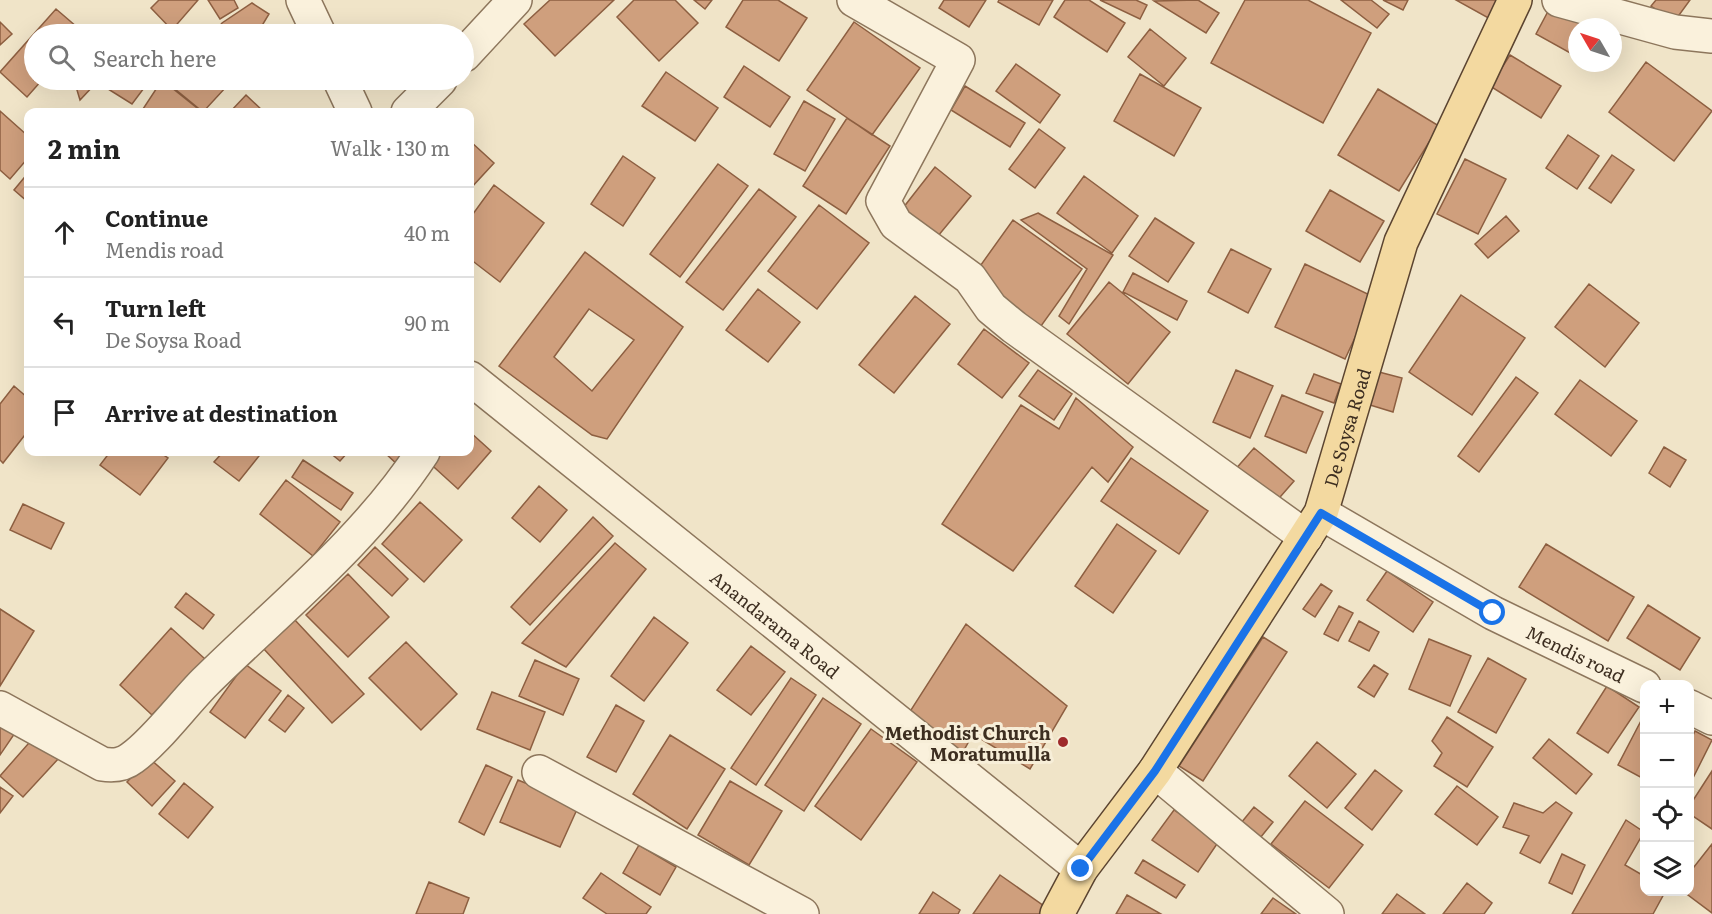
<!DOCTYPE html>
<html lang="en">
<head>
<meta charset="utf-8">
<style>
  body { margin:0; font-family:Literata,serif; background:#f6f6f6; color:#222 }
  .controls { position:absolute; right:18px; bottom:18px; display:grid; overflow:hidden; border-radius:12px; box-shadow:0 6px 24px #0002 }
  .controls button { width:54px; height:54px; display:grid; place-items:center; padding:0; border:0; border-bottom:2px solid #e0e0e0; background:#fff; color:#222; font:30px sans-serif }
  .compass { position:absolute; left:1568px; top:18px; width:54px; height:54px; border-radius:50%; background:#fff; box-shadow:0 6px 24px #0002; rotate:309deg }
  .stop { position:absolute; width:18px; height:18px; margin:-14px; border:4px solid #1a73e8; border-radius:50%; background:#fff }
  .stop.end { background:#1a73e8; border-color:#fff; box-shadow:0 2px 6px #0008 }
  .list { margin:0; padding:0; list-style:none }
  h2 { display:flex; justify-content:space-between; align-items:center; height:78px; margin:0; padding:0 24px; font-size:26px }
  h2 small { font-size:20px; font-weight:400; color:#767676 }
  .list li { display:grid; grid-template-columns:39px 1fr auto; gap:18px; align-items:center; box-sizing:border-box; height:90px; padding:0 24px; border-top:2px solid #e0e0e0 }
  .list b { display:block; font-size:22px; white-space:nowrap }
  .list p { margin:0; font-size:20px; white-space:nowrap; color:#767676 }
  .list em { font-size:20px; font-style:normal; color:#767676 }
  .icon { flex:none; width:33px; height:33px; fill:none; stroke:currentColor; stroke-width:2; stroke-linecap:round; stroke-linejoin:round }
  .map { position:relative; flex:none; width:1712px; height:914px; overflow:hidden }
  .search { position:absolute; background:#fff; box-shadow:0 6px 24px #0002; left:24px; top:24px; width:450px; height:66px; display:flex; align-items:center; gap:15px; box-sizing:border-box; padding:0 21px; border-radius:33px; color:#767676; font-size:22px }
  .panel { position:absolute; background:#fff; box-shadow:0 6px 24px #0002; left:24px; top:108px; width:450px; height:348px; border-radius:12px }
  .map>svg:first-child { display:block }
  .building { fill:#cf9f7d; stroke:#8d5f41; stroke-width:1.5; fill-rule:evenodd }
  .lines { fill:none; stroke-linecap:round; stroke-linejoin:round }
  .minor-casing { stroke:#8d765c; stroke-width:36 }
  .major-casing { stroke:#5b4430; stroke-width:36 }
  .minor { stroke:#faf1dc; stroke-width:33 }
  .major { stroke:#f3d9a0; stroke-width:33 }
  .route { stroke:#1a73e8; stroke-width:8 }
  .poi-dot { fill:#9e2a2b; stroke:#f7eed8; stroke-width:2 }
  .labels { text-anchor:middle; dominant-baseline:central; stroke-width:6; stroke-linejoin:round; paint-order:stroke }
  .street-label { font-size:18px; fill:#3d2e20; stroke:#f7eed8 }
  .poi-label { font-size:18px; font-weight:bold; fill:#3d2e20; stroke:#f7eed8; text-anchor:end }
</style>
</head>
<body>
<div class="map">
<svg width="1712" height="914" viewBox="0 0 1712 914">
  <rect width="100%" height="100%" fill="#f0e4c8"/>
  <!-- building -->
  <path class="building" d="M 159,0 L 198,0 L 172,30 L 151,8 Z
    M 208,0 L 234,0 L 238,8 L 220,19 Z
    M 550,0 L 614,0 L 555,56 L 524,24 Z
    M 634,0 L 675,0 L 698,23 L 659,61 L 617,17 Z
    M 694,0 L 712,0 L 705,9 Z
    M 743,0 L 778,0 L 807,18 L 779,61 L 726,27 Z
    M 944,0 L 986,0 L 969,27 L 939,8 Z
    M 999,0 L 1053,0 L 1039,25 L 998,2 Z
    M 1065,0 L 1089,0 L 1125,23 L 1107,52 L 1054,17 Z
    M 1100,0 L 1136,0 L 1147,5 L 1140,19 Z
    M 1198,0 L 1219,13 L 1206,33 L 1154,1 Z
    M 1245,0 L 1308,0 L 1371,33 L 1323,123 L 1211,63 Z
    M 1341,0 L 1371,0 L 1389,14 L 1377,28 Z
    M 1383,0 L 1408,0 L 1403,10 Z
    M 1456,0 L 1503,0 L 1492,20 Z
    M 1656,0 L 1690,0 L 1674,22 L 1651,6 Z
    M 1553,2 L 1589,22 L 1586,27 L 1577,27 L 1577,44 L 1572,54 L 1536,34 Z
    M 252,3 L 269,14 L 257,34 L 213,34 L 222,23 Z
    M 56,9 L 84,33 L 34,34 L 34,80 L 42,80 L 27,97 L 0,72 Z
    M 0,22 L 12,34 L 0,45 Z
    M 854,22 L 920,68 L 872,135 L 807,90 Z
    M 1150,29 L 1186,58 L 1164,86 L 1128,57 Z
    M 1510,55 L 1561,86 L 1541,118 L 1490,86 Z
    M 1646,62 L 1712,111 L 1674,161 L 1609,112 Z
    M 1016,64 L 1060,95 L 1040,123 L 996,91 Z
    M 744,66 L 790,97 L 770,127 L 724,97 Z
    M 666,72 L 718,108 L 695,141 L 642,106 Z
    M 1140,74 L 1201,108 L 1174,156 L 1114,121 Z
    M 74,80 L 150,80 L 132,104 L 97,82 L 80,100 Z
    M 162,80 L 202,112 L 141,112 Z
    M 164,80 L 218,80 L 227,86 L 203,112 Z
    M 965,86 L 1025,123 L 1010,147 L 951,110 Z
    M 1378,89 L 1439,126 L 1399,191 L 1338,155 Z
    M 246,95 L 264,112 L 230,112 Z
    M 804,101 L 835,119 L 805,171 L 774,154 Z
    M 0,111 L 28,136 L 28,158 L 10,179 L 0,170 Z
    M 847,118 L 890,146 L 846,214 L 803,186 Z
    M 1039,129 L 1065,148 L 1035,188 L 1009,169 Z
    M 1568,135 L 1599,156 L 1577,189 L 1546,168 Z
    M 470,141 L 494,163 L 470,189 Z
    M 1612,155 L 1634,170 L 1611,203 L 1589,188 Z
    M 623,156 L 655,178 L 623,226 L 591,204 Z
    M 1465,159 L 1506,179 L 1478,234 L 1437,214 Z
    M 718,164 L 748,186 L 680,277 L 650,254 Z
    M 935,167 L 971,196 L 938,236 L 903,208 Z
    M 28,173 L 28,202 L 14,190 Z
    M 1084,176 L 1138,216 L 1112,253 L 1057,213 Z
    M 494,185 L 544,223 L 500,282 L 470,259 L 470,218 Z
    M 759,189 L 796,217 L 723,310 L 686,282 Z
    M 1330,190 L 1384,221 L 1360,262 L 1306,231 Z
    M 819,205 L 869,243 L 817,309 L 768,271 Z
    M 1038,213 L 1113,255 L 1069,324 L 1059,316 L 1087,269 L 1021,220 Z
    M 1506,216 L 1519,231 L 1488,258 L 1475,244 Z
    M 1155,218 L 1194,243 L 1168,282 L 1129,256 Z
    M 1013,220 L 1082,269 L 1041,326 L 973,276 Z
    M 1231,249 L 1271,269 L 1248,313 L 1208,292 Z
    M 585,252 L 683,327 L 607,439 L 592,435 L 499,366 ZM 589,309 L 634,340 L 592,391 L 554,357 Z
    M 1305,264 L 1374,297 L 1345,359 L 1275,327 Z
    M 1133,273 L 1187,301 L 1177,320 L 1123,292 Z
    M 1109,282 L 1170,332 L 1128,384 L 1067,334 Z
    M 1589,284 L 1639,323 L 1605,367 L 1555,327 Z
    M 758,289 L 800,322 L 768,362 L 726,330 Z
    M 1461,295 L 1525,338 L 1472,415 L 1409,372 Z
    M 915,296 L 950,324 L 894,393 L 859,365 Z
    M 984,329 L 1029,363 L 1002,398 L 958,364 Z
    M 1038,370 L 1072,394 L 1054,420 L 1019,396 Z
    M 1236,370 L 1273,386 L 1250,438 L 1213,422 Z
    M 1379,372 L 1402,378 L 1393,412 L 1370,405 Z
    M 1314,374 L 1341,384 L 1334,403 L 1306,393 Z
    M 1516,377 L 1538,393 L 1479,472 L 1458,456 Z
    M 1580,380 L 1637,421 L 1611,456 L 1555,414 Z
    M 14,386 L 28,398 L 28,431 L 3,463 L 0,460 L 0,404 Z
    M 1282,395 L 1323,412 L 1306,453 L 1265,436 Z
    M 1076,398 L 1133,447 L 1108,482 L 1092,467 L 1013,571 L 942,524 L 1021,405 L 1059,429 Z
    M 470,432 L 491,451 L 458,489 L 424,458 L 430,452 L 470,452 Z
    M 1664,447 L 1686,460 L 1670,487 L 1649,473 Z
    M 1254,448 L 1294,481 L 1274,504 L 1234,471 Z
    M 110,452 L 159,452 L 168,458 L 140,495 L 100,465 Z
    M 223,452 L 253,452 L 259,456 L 239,481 L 214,462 Z
    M 329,452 L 348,452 L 340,461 Z
    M 384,452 L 414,452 L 400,467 Z
    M 1131,458 L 1208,511 L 1179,554 L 1101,501 Z
    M 303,460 L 353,493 L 341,510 L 292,477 Z
    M 286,480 L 340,522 L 313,556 L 260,514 Z
    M 539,486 L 567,510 L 540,542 L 512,518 Z
    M 420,502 L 462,540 L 424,582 L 382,544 Z
    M 23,504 L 64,523 L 51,549 L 10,530 Z
    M 593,517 L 613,536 L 530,625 L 511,607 Z
    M 1117,524 L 1156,551 L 1113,613 L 1075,586 Z
    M 615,543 L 646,569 L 566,667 L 522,643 Z
    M 1546,544 L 1634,597 L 1608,641 L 1519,587 Z
    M 375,547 L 408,579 L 392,596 L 358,565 Z
    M 1387,571 L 1433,602 L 1413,632 L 1367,600 Z
    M 348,574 L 389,617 L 348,657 L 306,615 Z
    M 1321,584 L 1332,591 L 1315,617 L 1303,609 Z
    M 186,593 L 214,615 L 203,629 L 175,607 Z
    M 1648,605 L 1700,638 L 1680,670 L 1627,638 Z
    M 1339,606 L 1353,613 L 1338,641 L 1324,634 Z
    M 0,609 L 34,631 L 0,686 Z
    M 654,617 L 688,643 L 644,701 L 611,676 Z
    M 294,619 L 364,694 L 332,723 L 263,648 Z
    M 1359,621 L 1379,632 L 1369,651 L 1349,641 Z
    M 966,624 L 1067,706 L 1030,769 L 973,734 L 959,759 L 909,713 Z
    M 171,628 L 205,659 L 152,715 L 120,685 Z
    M 1263,637 L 1287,652 L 1203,781 L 1179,766 Z
    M 1429,639 L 1471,656 L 1450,706 L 1409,689 Z
    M 406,642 L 457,694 L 421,730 L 369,678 Z
    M 751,646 L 785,672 L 751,715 L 717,690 Z
    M 1488,658 L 1526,679 L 1496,733 L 1458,712 Z
    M 535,660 L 579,679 L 563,715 L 519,696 Z
    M 245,664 L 281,691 L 245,738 L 210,712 Z
    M 1374,665 L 1388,674 L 1374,697 L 1358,687 Z
    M 791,678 L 816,695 L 756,785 L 731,768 Z
    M 1607,686 L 1639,707 L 1608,753 L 1577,733 Z
    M 492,692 L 545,712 L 530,750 L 477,729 Z
    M 288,695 L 304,708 L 285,732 L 269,720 Z
    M 823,698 L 861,724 L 804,811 L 765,785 Z
    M 616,705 L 644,721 L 616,772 L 587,757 Z
    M 1644,715 L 1644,779 L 1618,765 Z
    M 1447,717 L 1493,747 L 1467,787 L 1434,766 L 1442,753 L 1432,741 Z
    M 0,719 L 17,730 L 0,755 Z
    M 871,729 L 917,762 L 861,840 L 815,806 Z
    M 1695,731 L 1712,740 L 1690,784 L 1690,742 Z
    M 670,735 L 725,769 L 687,829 L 633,794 Z
    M 35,736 L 59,758 L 23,797 L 0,776 Z
    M 1549,739 L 1592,774 L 1576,794 L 1533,758 Z
    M 1317,742 L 1356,774 L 1327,808 L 1289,776 Z
    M 149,758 L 175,781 L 152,806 L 127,782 Z
    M 486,765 L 512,777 L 484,835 L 459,822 Z
    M 1375,770 L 1402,791 L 1372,830 L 1345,808 Z
    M 1712,771 L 1712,829 L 1690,814 L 1690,805 Z
    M 518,780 L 579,805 L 560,847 L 500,822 Z
    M 730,781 L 782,811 L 749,865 L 698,835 Z
    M 184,783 L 213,807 L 188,838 L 159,814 Z
    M 1457,786 L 1498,817 L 1477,845 L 1435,814 Z
    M 0,787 L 13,796 L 0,813 Z
    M 1305,801 L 1363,845 L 1329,888 L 1271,844 Z
    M 1556,802 L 1572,813 L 1540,863 L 1520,853 L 1529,836 L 1503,827 L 1514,803 L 1543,813 Z
    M 1254,807 L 1273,822 L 1256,843 L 1237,828 Z
    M 1174,810 L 1219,841 L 1198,872 L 1152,840 Z
    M 1626,820 L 1644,832 L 1625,865 L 1644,876 L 1644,892 L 1665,892 L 1653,914 L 1572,914 Z
    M 1712,844 L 1712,913 L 1684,892 L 1690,892 L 1690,872 Z
    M 639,845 L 676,867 L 660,895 L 623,873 Z
    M 1562,854 L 1585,865 L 1572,894 L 1549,883 Z
    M 1143,860 L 1185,885 L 1176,898 L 1135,873 Z
    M 601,873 L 651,907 L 646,914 L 607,914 L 583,898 Z
    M 1000,875 L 1044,906 L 1039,914 L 973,914 Z
    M 429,882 L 469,898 L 463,914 L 416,914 Z
    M 1467,883 L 1492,903 L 1484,914 L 1443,914 Z
    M 933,892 L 960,910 L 958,914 L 919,914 Z
    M 1397,894 L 1425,914 L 1382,914 Z
    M 1127,895 L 1161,914 L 1116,914 Z
    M 1273,898 L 1296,914 L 1261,914 Z"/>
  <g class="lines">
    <!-- minor casing -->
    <g class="minor-casing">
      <g id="minor">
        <path d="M 303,0 L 319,34"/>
        <path d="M 854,0 L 958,60 L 883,201 L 896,224 L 970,278 L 991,308 L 1014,327 L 1306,537"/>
        <path d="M 1559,0 L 1675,32 L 1712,36"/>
        <path d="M 464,55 L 515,0"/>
        <path d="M 340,80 L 355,112"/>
        <path d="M 408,112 L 440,80"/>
        <path id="s1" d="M 470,378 L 1081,869"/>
        <path id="s2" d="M 1321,513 L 1493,613 L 1644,686"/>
        <path d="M 1690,707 L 1712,718"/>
        <path d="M 0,708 L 102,764 C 114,766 123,765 132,758 C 156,741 183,704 205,682 C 280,608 365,541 423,452"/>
        <path d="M 1155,771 L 1327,914"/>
        <path d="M 539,772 L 802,914"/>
      </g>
    </g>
    <!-- major casing -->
    <g class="major-casing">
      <g id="major">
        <path id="s3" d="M 1057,914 L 1081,869 L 1155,771 L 1321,513 L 1401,242 L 1515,0"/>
      </g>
    </g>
    <!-- minor -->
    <use href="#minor" class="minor"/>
    <!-- major -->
    <use href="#major" class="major"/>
  </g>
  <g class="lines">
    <!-- route -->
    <path class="route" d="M 1081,869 L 1155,771 L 1321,513 L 1493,613"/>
  </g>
  <!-- markers -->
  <circle class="poi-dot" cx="1063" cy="742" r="6"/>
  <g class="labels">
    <!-- street labels -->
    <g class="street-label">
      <text stroke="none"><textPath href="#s3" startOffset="570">De Soysa Road</textPath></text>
      <text stroke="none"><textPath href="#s1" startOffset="392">Anandarama Road</textPath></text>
      <text stroke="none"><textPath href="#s2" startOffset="291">Mendis road</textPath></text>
    </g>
    <!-- poi labels -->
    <g class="poi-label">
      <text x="1051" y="732">Methodist Church<tspan x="1051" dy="21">Moratumulla</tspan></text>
    </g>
  </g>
</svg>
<div class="controls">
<button>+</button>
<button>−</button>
<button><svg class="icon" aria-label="locate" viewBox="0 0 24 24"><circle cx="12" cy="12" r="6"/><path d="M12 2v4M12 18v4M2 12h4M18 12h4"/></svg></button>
<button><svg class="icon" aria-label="layers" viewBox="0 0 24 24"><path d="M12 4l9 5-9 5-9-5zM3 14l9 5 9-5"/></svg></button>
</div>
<svg class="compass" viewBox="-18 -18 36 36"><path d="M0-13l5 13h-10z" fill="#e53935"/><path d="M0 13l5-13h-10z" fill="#767676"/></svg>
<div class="stop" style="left:1493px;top:613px"></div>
<div class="stop end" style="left:1081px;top:869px"></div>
<div class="search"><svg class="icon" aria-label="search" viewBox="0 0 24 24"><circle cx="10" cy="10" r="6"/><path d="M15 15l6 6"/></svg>Search here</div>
<section class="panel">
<h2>2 min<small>Walk · 130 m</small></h2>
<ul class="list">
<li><svg class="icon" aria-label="ahead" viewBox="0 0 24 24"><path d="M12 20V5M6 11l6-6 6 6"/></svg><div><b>Continue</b><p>Mendis road</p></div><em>40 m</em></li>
<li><svg class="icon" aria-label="left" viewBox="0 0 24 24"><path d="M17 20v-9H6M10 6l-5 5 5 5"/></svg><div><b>Turn left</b><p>De Soysa Road</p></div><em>90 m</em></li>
<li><svg class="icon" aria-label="arrive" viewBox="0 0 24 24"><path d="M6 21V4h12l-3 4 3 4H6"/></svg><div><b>Arrive at destination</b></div></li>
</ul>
</section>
</div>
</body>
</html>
